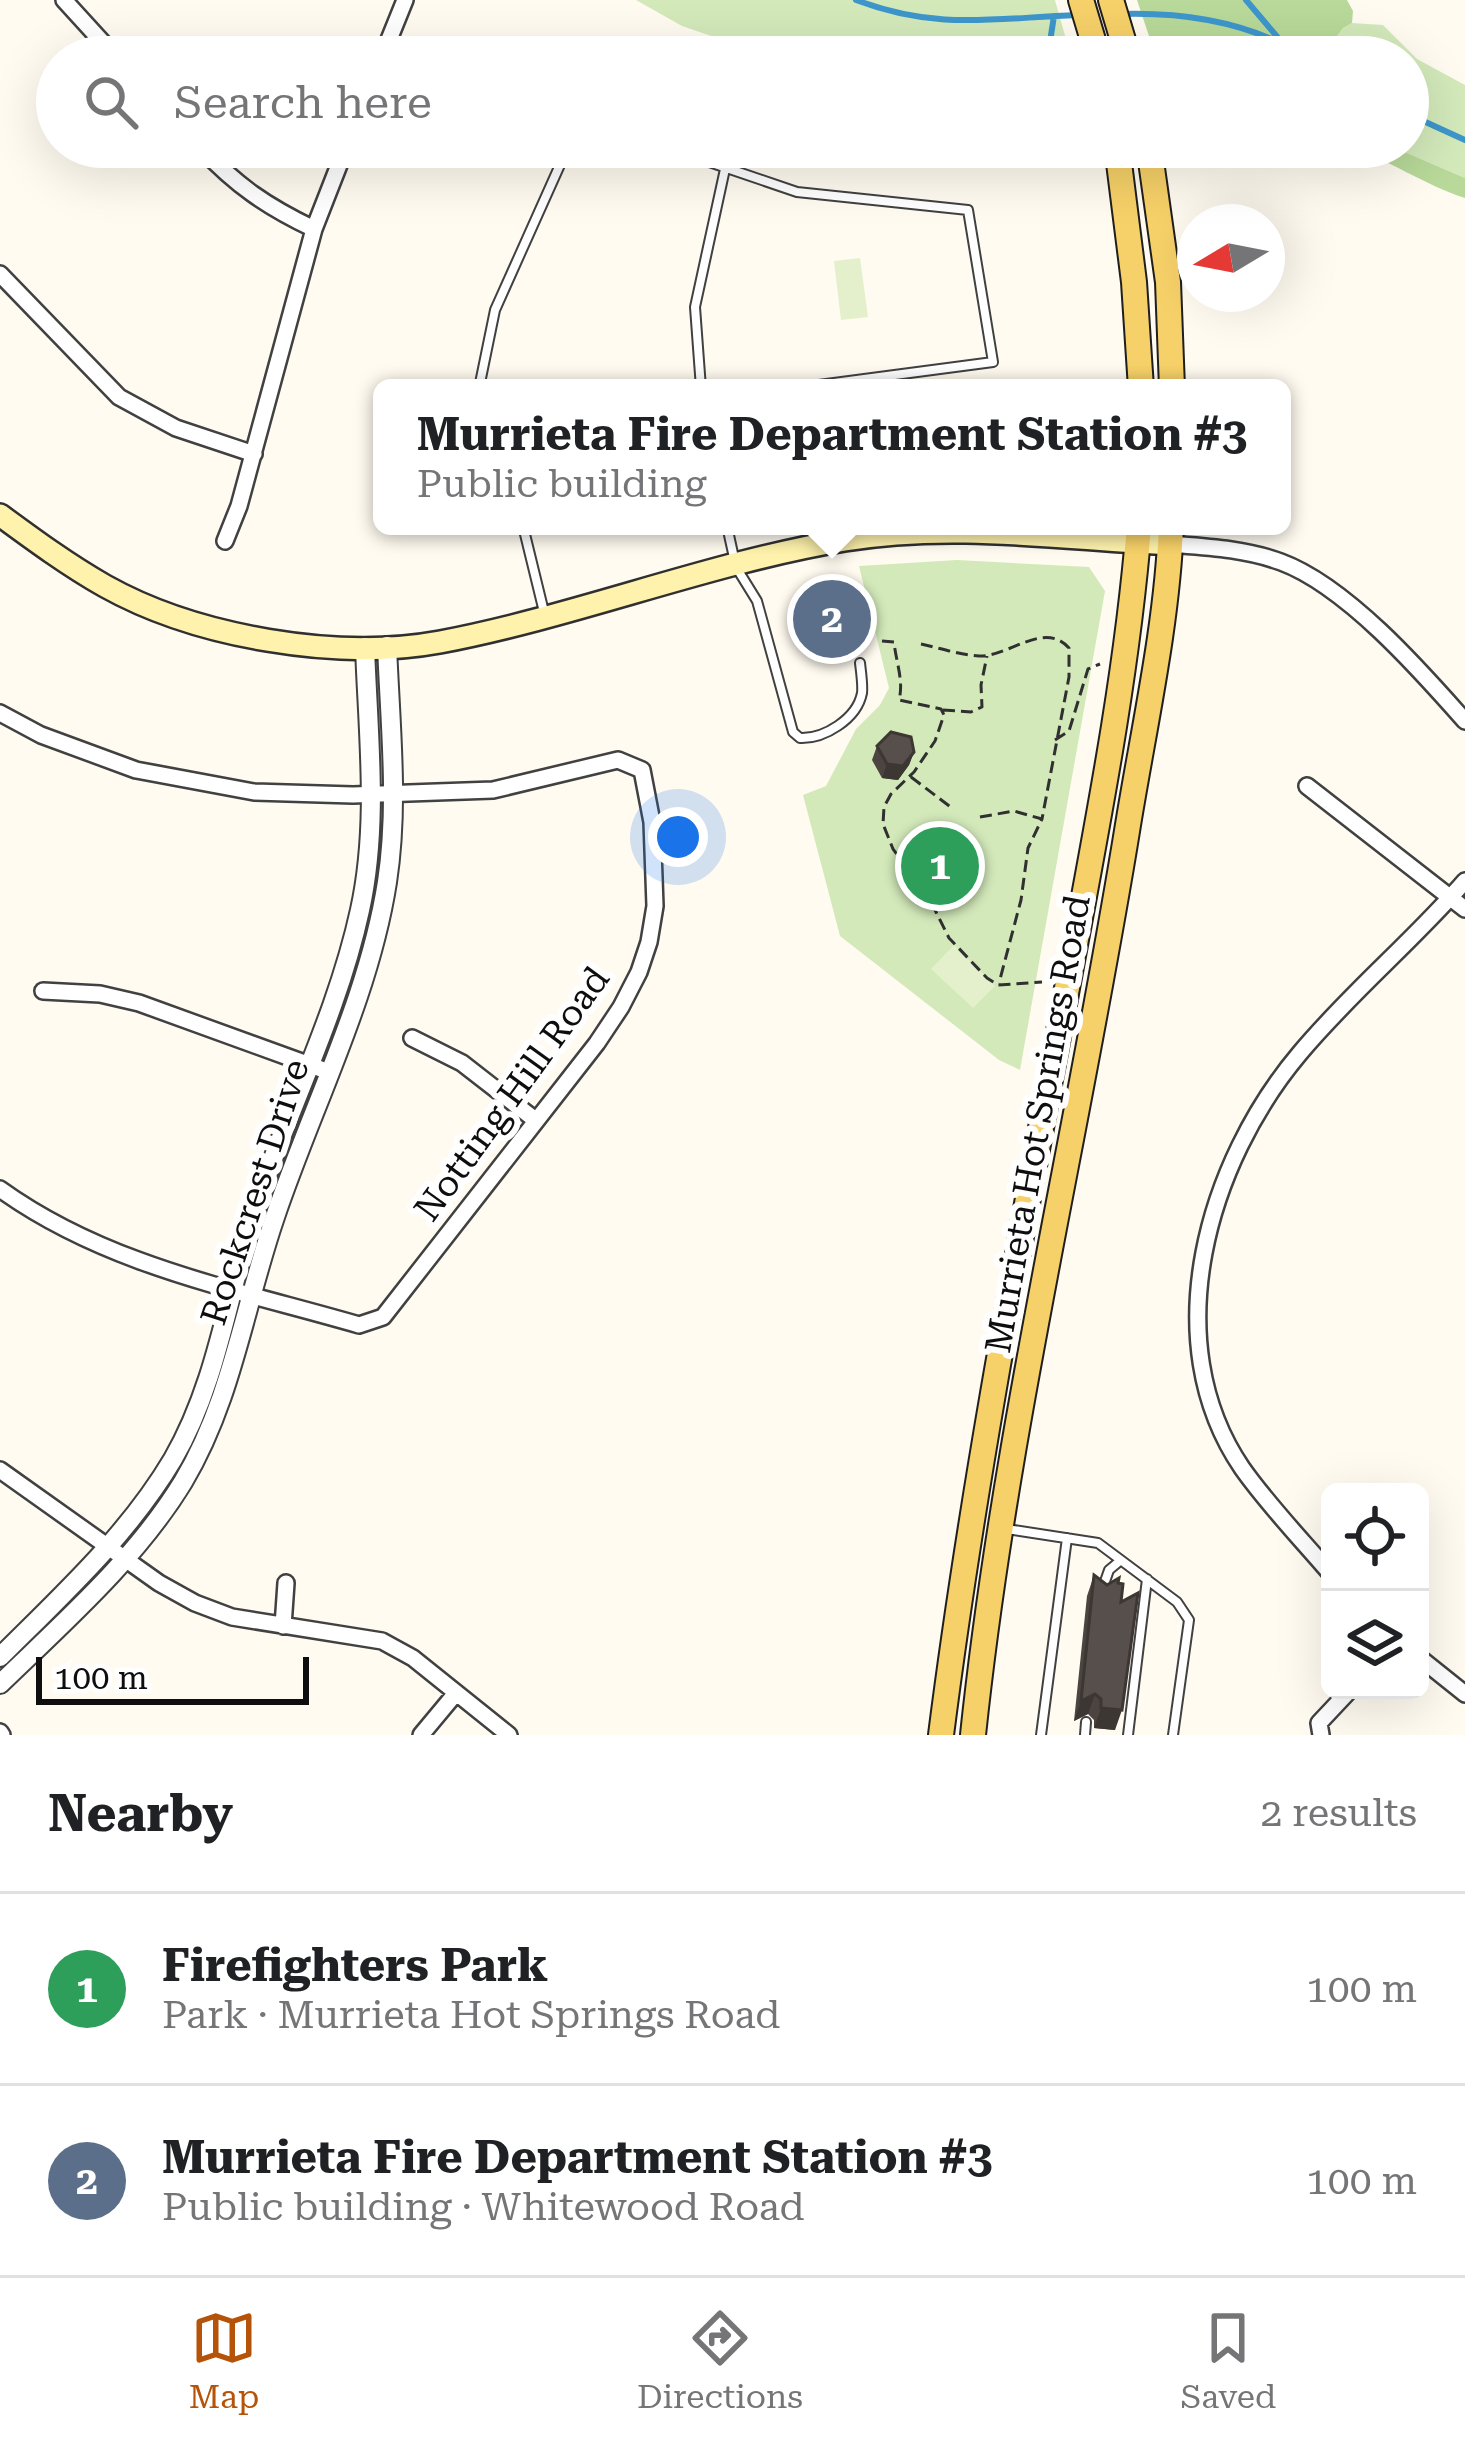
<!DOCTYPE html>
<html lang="en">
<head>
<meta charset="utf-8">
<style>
  body { margin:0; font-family:"Roboto Serif",serif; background:#f6f6f6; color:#202124 }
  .controls { position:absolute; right:36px; bottom:36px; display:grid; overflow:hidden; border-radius:18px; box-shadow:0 12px 48px #0002 }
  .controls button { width:108px; height:108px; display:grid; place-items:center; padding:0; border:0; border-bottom:3px solid #e0e0e0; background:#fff; color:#202124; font:60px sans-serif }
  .compass { position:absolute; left:1177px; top:204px; width:108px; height:108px; border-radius:50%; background:#fff; box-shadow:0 12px 48px #0002; rotate:260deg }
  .scale { position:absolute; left:36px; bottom:30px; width:273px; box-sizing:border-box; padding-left:12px; border:6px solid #0e0e0e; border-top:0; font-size:33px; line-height:42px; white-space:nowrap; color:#0e0e0e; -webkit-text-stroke:9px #fff; paint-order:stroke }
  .you { position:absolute; left:678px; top:837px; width:42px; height:42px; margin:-30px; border:9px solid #fff; border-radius:50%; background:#1a73e8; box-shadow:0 0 0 18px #1a73e833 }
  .badge { display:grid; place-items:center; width:78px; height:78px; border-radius:50%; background:#b45309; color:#fff; font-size:39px; font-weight:700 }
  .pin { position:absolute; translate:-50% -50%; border:6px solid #fff; box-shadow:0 3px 12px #0006 }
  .popup { position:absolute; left:373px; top:379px; width:918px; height:156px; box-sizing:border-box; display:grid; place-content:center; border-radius:18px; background:#fff; filter:drop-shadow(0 3px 9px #0005); font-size:39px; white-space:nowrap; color:#757577 }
  .popup b { font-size:45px; color:#202124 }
  .popup::after { content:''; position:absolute; left:50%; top:100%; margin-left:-24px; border:24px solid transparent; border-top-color:#fff }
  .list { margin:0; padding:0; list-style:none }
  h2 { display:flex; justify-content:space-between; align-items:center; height:156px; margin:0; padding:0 48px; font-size:51px }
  h2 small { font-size:39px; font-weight:400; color:#757577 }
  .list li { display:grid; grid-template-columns:78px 1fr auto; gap:36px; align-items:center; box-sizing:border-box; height:192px; padding:0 48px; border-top:3px solid #e0e0e0 }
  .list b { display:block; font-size:45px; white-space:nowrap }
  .list p { margin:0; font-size:39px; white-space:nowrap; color:#757577 }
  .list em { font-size:39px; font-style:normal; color:#757577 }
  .icon { flex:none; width:66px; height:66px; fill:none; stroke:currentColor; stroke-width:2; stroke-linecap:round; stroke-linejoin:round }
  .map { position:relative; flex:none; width:1465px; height:1735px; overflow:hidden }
  .search { position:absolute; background:#fff; box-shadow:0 12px 48px #0002; left:36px; right:36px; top:36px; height:132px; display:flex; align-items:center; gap:30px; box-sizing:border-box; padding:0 42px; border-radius:66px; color:#757577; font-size:45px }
  .sheet { height:540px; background:#fff }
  nav { display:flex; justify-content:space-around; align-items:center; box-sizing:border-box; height:168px; border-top:3px solid #e0e0e0; background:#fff; font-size:33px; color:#757577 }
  nav a { display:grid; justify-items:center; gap:6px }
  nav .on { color:#b45309 }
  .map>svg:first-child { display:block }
  .green { fill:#d3e9ba }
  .forest { fill:#b8d999 }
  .pitch { fill:#e4f0cb }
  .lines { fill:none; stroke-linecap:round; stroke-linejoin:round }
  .stream { stroke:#3d96cb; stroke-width:6 }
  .service-casing { stroke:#414141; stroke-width:12 }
  .minor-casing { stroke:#414141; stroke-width:20 }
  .tertiary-casing { stroke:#414141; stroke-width:22 }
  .secondary-casing { stroke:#303030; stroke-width:26 }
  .primary-casing { stroke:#1f1f1f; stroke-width:28 }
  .path { stroke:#303030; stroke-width:3; stroke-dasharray:12 6; stroke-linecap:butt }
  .service { stroke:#fff; stroke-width:8 }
  .minor { stroke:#fff; stroke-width:15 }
  .tertiary { stroke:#fff; stroke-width:18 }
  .secondary { stroke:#fef2ac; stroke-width:21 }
  .primary { stroke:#f6d068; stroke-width:24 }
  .wall { fill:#4b4440 }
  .shaded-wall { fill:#3d3734 }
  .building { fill:#574f4b; stroke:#3d3734; stroke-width:3 }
  .labels { text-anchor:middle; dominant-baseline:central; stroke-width:12; stroke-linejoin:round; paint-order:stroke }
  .street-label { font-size:36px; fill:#0e0e0e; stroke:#fff }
</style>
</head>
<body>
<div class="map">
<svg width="1465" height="1735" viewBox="0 0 1465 1735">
  <rect width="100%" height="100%" fill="#fffbf0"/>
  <!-- green -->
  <path class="green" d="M 636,0 L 1055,0 L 1071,57 L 773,57 L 682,26 Z
    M 1352,23 L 1383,25 L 1417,59 L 1465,85 L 1465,178 L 1393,147 L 1408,147 L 1408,57 L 1322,57 L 1343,28 Z
    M 957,560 L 1089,567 L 1105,591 L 1020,1070 L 999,1060 L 840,936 L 803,795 L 826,786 L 856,729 L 880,705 L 889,688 L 859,566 Z"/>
  <!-- forest -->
  <path class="forest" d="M 1137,0 L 1347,0 L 1353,11 L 1352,23 L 1343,28 L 1322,57 L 1156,57 Z
    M 1348,147 L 1393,147 L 1465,178 L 1465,198 C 1424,185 1389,159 1348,147 Z"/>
  <!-- pitch -->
  <path class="pitch" d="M 860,258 L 868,317 L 841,320 L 834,261 Z
    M 954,945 L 995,986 L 973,1008 L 931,969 Z"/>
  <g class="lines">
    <!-- stream -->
    <path class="stream" d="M 856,0 C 937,31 994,18 1077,15
      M 1246,0 L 1279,39
      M 1120,14 C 1185,12 1250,22 1306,57
      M 1039,57 L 1049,48 L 1054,16
      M 1408,114 L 1465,140"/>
    <!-- service casing -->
    <g class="service-casing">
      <path id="service" d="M 665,147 L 797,192 L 968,210 L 993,362 L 796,388
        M 479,388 L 495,310 L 568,147
        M 701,388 L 695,307 L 725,169
        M 523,526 L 544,612
        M 727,526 L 736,567 L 757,601 L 793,732 L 800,738 C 824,739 857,719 862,693 C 863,685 861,672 860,663
        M 1007,1529 L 1098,1543 L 1177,1602 L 1189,1620 L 1173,1735
        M 1102,1590 L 1109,1570 L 1121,1560
        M 1041,1735 L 1067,1538
        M 1085,1735 L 1086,1722
        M 1128,1735 L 1147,1579"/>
    </g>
    <!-- minor casing -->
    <g class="minor-casing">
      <path id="minor" d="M 64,0 L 116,57
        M 382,57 L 405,0
        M 200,147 C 237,186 266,206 314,229
        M 0,274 L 119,397 L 176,428 L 254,454
        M 225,541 L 239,506 L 314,229 L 346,147
        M 1170,544 C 1208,547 1246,549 1281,562 C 1346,586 1420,670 1465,721
        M 0,713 L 41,735 L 136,770 L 254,792 L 353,795 L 493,790 L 618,760 L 642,770 L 652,822 L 655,906 L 649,942 L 639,972 L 621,1007 L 597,1043 L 383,1317 L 359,1325 C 235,1289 107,1266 0,1189
        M 1307,786 L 1465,909
        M 43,991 L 100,994 L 139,1003 L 321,1069
        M 412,1038 L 462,1063 L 534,1119
        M 0,1470 L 159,1583 L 195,1603 L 232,1617 L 382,1641 L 413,1658 L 509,1735
        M 1330,1573 C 1301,1539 1268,1505 1242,1468 C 1155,1340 1208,1162 1300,1053 C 1351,992 1413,941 1465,881
        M 283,1626 L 286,1583
        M 1420,1658 L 1465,1694
        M 0,1732 L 2,1735
        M 421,1735 L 456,1693
        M 1321,1735 L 1319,1723 L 1350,1690"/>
    </g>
    <!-- tertiary casing -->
    <g class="tertiary-casing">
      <path id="tertiary" d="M 0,1657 C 62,1595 128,1535 173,1459 C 216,1385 227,1299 252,1218 C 285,1115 337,1016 360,910 C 379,824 368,734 365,647
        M 0,1684 C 64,1622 136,1559 183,1482 C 232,1400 244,1307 275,1217 C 312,1107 369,998 387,882 C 399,805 390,724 387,646"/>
    </g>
    <!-- secondary casing -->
    <g class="secondary-casing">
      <path id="secondary" d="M 0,515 C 34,540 68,565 105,586 C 196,637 337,661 440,642 C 577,616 708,563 845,540 C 952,522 1062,539 1170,544"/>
    </g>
    <!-- primary casing -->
    <g class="primary-casing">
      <path id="primary" d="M 1081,0 L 1098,57
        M 1111,0 L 1128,57
        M 1117,147 L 1134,282 L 1141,388
        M 1149,147 L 1168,282 L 1172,388
        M 941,1735 C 972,1492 1018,1251 1063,1010 C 1092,850 1126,688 1139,526
        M 973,1735 C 1005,1431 1078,1133 1127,831 C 1143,731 1167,628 1171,526"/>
    </g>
    <!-- path -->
    <path class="path" d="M 882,641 L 894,642 C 896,662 904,681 899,700 L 941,709 L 944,715 L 935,741 L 914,772 L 891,794 L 884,807 L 883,824 L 893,849 L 931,902 L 949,938 L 987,978 L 998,985 L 1042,982
      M 921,644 C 940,648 960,655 979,656 C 1009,657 1044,620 1069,648 L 1069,677 L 1042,819
      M 943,710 L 971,712 L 982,707 L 981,685 L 987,656
      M 1055,740 L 1069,731 L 1088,669 L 1100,664
      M 911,777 L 952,808
      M 980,817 L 1014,811 L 1042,819 L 1028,848 L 1021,900 L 999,983"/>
    <!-- service -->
    <use href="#service" class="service"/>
    <!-- minor -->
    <use href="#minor" class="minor"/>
    <!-- tertiary -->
    <use href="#tertiary" class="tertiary"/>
    <!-- secondary -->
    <use href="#secondary" class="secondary"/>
    <!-- primary -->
    <use href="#primary" class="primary"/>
  </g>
  <!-- wall -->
  <path class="wall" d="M 877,746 L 914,752 L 909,765 L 898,780 L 882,778 L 872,760 Z
    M 1094,1575 L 1107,1585 L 1121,1602 L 1115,1730 L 1094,1728 L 1094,1720 L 1088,1714 L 1074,1721 L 1087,1596 Z"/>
  <!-- shaded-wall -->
  <path class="shaded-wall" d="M 914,752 L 909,765 L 898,780 L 882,778 L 887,764 Z
    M 1095,1694 L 1088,1714 L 1074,1721 L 1081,1701 Z
    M 1101,1708 L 1122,1710 L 1115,1730 L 1094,1728 Z"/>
  <!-- building -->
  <path class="building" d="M 891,732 L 911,737 L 914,752 L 903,766 L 887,764 L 877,746 Z
    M 1094,1575 L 1107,1585 L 1119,1578 L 1118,1583 L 1123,1584 L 1121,1602 L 1138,1593 L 1122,1710 L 1101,1708 L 1101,1699 L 1095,1694 L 1081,1701 Z"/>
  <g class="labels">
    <!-- street labels -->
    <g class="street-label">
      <text transform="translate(512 1094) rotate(-54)">Notting Hill Road</text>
      <text transform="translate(1038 1124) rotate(-80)">Murrieta Hot Springs Road</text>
      <text transform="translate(255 1192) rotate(-72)">Rockcrest Drive</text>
    </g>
  </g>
</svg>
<div class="controls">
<button><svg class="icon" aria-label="locate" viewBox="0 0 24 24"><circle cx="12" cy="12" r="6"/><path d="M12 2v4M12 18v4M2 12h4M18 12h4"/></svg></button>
<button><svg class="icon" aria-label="layers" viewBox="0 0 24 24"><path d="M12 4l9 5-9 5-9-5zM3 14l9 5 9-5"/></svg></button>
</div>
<svg class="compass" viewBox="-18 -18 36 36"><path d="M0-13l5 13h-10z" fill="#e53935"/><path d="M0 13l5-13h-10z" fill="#757577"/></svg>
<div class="scale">100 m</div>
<div class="you"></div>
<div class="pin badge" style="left:940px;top:866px;background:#2e9e5b">1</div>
<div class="pin badge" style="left:832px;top:619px;background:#5c6f8a">2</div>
<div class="popup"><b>Murrieta Fire Department Station #3</b>Public building</div>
<div class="search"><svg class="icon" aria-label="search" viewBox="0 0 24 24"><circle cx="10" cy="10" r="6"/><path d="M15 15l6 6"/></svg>Search here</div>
</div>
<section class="sheet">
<h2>Nearby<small>2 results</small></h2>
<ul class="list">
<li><span class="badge" style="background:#2e9e5b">1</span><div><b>Firefighters Park</b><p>Park · Murrieta Hot Springs Road</p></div><em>100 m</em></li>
<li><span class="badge" style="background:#5c6f8a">2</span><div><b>Murrieta Fire Department Station #3</b><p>Public building · Whitewood Road</p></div><em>100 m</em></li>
</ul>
</section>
<nav>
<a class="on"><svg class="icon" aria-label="map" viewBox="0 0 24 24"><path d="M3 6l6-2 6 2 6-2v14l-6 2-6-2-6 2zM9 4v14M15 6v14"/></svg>Map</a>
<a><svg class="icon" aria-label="directions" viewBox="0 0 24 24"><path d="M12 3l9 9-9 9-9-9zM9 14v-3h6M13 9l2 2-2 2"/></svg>Directions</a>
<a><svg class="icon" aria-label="saved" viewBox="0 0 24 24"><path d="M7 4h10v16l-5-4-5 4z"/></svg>Saved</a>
</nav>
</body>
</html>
